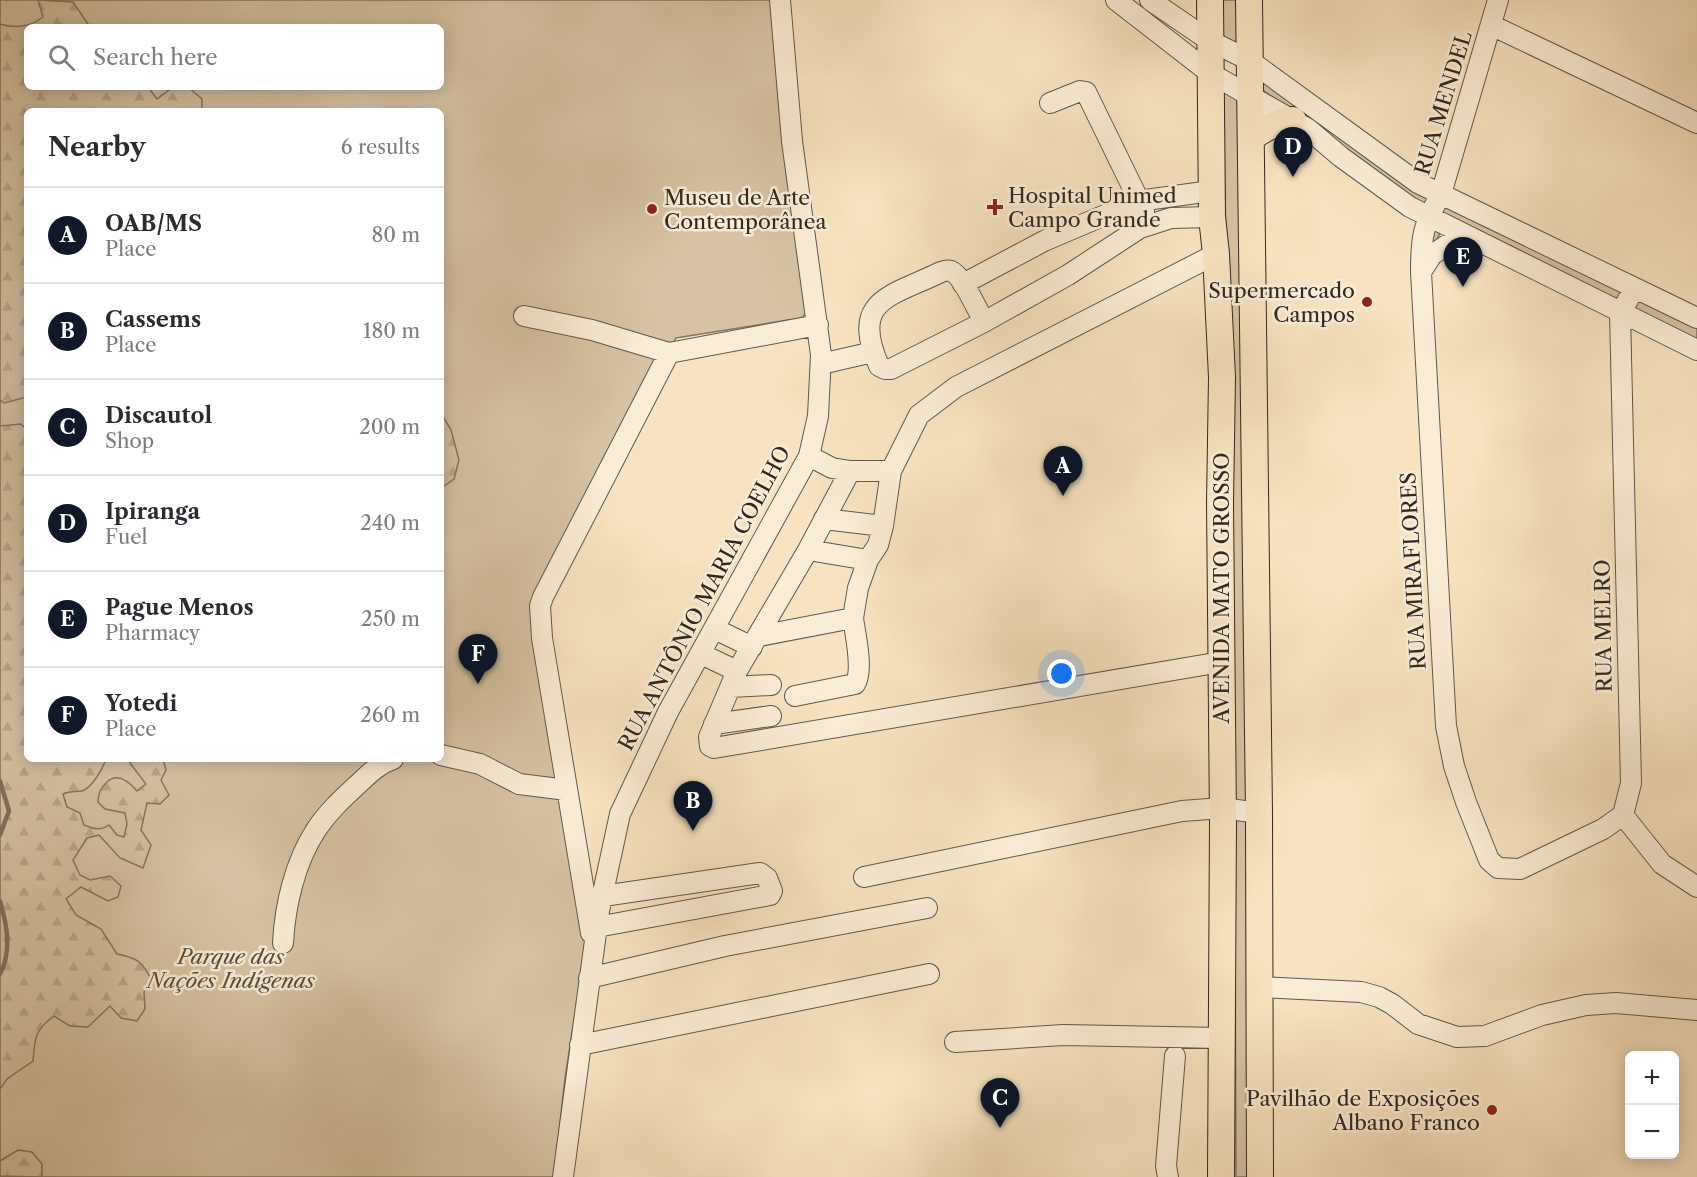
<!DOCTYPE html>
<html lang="en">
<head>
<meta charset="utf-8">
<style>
  body { margin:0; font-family:"Libre Caslon Text",serif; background:#f2f2f3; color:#2b2b33 }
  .controls { position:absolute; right:18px; bottom:18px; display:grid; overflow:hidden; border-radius:9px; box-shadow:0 3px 15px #0003 }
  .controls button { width:54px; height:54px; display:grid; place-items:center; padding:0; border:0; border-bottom:2px solid #e1e1e2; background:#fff; color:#2b2b33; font:30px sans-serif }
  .you { position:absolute; left:1062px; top:674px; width:21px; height:21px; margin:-15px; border:4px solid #fff; border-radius:50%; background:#1a73e8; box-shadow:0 0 0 9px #1a73e833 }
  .badge { display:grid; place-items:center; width:39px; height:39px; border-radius:50%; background:#111827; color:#fff; font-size:20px; font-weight:700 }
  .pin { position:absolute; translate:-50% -50px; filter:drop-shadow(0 2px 3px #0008) }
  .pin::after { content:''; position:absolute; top:32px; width:21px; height:18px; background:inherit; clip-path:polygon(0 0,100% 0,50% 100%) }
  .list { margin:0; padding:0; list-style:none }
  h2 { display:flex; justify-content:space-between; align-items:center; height:78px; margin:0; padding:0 24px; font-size:26px }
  h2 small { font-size:20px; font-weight:400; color:#7c7c81 }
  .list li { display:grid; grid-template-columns:39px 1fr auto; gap:18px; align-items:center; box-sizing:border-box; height:96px; padding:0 24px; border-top:2px solid #e1e1e2 }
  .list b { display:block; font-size:22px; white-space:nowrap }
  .list p { margin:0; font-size:20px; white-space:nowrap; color:#7c7c81 }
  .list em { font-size:20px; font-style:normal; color:#7c7c81 }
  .icon { flex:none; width:33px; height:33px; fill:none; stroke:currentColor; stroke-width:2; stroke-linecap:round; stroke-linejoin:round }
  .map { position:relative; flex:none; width:1697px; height:1177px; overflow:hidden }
  .search { position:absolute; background:#fff; box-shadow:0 3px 15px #0003; left:24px; top:24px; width:420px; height:66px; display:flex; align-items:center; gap:15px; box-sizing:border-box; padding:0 21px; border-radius:9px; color:#7c7c81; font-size:22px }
  .panel { position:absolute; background:#fff; box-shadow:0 3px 15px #0003; left:24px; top:108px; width:420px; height:654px; border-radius:9px }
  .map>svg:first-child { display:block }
  .green { fill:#d6c3a5; stroke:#847662; stroke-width:1.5; fill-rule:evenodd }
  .forest { fill:url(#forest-firs); stroke:#847662; stroke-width:1.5 }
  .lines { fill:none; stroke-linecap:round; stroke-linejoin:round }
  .stream { stroke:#80725f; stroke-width:4.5 }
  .minor-casing { stroke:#635747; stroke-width:22 }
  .major-casing { stroke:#32281e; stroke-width:28 }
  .minor { stroke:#faedd7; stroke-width:20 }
  .major { stroke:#f7e3c1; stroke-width:26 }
  .poi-dot { fill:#8f2418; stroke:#faedd7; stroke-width:2 }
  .labels { text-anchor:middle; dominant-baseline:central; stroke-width:5; stroke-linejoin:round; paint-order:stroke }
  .street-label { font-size:21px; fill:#32281e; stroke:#faedd7 }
  .poi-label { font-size:21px; fill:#32281e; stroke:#faedd7; text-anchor:start }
  .park-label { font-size:21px; font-style:italic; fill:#5b4f40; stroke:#faedd7 }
</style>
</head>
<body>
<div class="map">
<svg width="1697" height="1177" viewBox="0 0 1697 1177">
  <defs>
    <pattern id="forest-firs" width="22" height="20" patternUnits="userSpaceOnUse" patternTransform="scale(1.5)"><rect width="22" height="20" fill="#d6c3a5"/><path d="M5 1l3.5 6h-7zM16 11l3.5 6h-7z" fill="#b8a88e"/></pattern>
  </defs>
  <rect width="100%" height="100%" fill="#f7e3c1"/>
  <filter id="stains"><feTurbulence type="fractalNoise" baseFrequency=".00333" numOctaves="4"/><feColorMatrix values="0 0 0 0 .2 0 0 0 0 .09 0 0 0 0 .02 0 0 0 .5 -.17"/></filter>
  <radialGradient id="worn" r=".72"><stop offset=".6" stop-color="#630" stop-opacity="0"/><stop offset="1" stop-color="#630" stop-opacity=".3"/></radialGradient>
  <!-- green -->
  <path class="green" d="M 0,0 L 772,0 L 807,313 L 801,318 L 676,338 L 541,597 L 587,936 L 565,1078 L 554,1177 L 0,1177 ZM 27,27 L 441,27 L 441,87 L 27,87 ZM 27,111 L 441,111 L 441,759 L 27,759 Z
    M 1223,0 L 1242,0 L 1241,50 L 1223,44 Z
    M 1262,75 L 1360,143 L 1697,322 L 1697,340 L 1447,220 L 1435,243 L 1428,253 L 1431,211 L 1395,189 L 1345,147 L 1261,89 Z
    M 1223,86 L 1245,99 L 1258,1177 L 1236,1177 L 1234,660 Z"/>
  <!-- forest -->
  <path class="forest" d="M 38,0 L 73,2 L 90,27 L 27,27 L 27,87 L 148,87 L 157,99 L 173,87 L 188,87 L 202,99 L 202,111 L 27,111 L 27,397 L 4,403 L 0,400 L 0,24 C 16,29 30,27 43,17 Z
    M 441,413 L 451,430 L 459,460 L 454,479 L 441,488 Z
    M 21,424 L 27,430 L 27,759 L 106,759 C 103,768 92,788 82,791 C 75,792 70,791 63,794 L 67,807 L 80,813 L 84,825 C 94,829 100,831 109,825 L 117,835 L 124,837 L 127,824 L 125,813 L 105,809 L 98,802 C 98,788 111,771 126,781 C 130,783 134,788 137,791 L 146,784 L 130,763 L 131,759 L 163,759 L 166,770 L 161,780 L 169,795 L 160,804 L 147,803 L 141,830 L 151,845 L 143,868 L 120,858 L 99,835 L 87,838 L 73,860 L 80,875 L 90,880 L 110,876 L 121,886 L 118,897 L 108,901 L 81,887 L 66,899 L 76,915 L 101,929 L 117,954 C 137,958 142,961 151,979 L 144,992 L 145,1009 L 137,1021 L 121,1018 L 110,1006 L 88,1027 L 70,1026 L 54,1016 C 34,1031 35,1038 33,1061 L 7,1079 L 0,1089 L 0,426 Z
    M 18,1150 L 32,1152 L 42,1164 L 42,1177 L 0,1176 L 0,1161 Z"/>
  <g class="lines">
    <!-- stream -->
    <path class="stream" d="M 0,781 L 9,811 L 0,835
      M 0,901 C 7,925 12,951 0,974"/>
    <!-- minor casing -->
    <g class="minor-casing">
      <path id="minor" d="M 1116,0 L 1210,73 L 1308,129 L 1341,157 L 1410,207 L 1697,350
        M 1150,0 L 1210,41 L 1249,60 L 1418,183 L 1697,318
        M 1498,0 L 1441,194 C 1423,225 1421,236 1421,272 L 1446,726 L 1454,766 L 1466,802 L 1489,860 L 1498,868 L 1520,869 L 1603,829 L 1623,815 L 1631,783 L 1620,313 L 1635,288
        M 1491,25 L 1697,123
        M 1050,103 L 1080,91 L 1086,92 L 1144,211
        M 1421,272 L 1432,255 L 1463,234
        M 963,284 L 1044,241 L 1138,201 L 1211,191
        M 524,316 L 592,330 L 669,353 L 818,325
        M 984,322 C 978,311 962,275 951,271 C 948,270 944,271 941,272 C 890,297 850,299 879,366 L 885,369 L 891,369 L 984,322 L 1068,275 L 1140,228 L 1171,218 L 1212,217
        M 821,364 L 873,352
        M 809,456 L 832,468 L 850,471 L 891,471 L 919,415 L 956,387 L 1216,254
        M 850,471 L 808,550 L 737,671 L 709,737 L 710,746 L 714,748 L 1221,662
        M 824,519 L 883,526
        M 808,550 L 868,560
        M 715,629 L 752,647
        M 759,636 L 853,618 L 858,588 L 868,560 L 878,545 L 883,526 L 891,471
        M 701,654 L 737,671
        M 731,687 L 771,685
        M 795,696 L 855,684 C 864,670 855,634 853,618
        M 714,724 L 771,716
        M 441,755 L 480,764 L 519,784 L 567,790
        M 1623,815 L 1662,864 L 1697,887
        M 864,877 L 1182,811 L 1222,808 L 1259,813
        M 597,927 L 770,895 L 772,891 L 767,878 L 760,873 L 603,896
        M 591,933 L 542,638 L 540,606 L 543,597 L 669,353
        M 283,943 C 285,905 295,862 316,830 C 327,813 342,799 356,786 C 367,776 378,764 393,759
        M 589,978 L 725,946 L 927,908
        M 1259,987 L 1361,992 L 1379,997 L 1392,1004 L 1418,1024 L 1457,1037 L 1485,1036 L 1542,1015 L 1586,1005 L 1616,1003 L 1697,1010
        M 955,1042 L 1063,1035 L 1222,1038
        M 580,1045 L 929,974
        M 563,1177 L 599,911 L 620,814 L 668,712 L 809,456 L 818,416 L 821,355 L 792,141 L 780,0
        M 1168,1177 L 1166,1166 L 1175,1056"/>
    </g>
    <!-- major casing -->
    <g class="major-casing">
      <path id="major" d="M 1210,0 L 1212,217 L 1216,254 L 1222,377 L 1220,503 L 1223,821 L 1221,1177
        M 1249,0 L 1259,813 L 1260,1177
        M 1251,138 C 1265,128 1276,122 1293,120"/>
    </g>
    <!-- minor -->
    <use href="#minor" class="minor"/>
    <!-- major -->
    <use href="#major" class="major"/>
  </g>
  <!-- markers -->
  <g class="poi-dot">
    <path d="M992 198h6v6h6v6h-6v6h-6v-6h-6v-6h6z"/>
    <circle cx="652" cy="209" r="6"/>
    <circle cx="1367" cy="302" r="6"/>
    <circle cx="1492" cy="1110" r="6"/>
  </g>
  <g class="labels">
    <!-- street labels -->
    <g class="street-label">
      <text transform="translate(1443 103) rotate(-73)">RUA MENDEL</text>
      <text transform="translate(1413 571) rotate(-93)">RUA MIRAFLORES</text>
      <text transform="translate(1221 588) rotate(-90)">AVENIDA MATO GROSSO</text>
      <text transform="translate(704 598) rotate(-62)">RUA ANTÔNIO MARIA COELHO</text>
      <text transform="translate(1603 626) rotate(-91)">RUA MELRO</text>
    </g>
    <!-- poi labels -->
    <g class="poi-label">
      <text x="1008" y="195">Hospital Unimed<tspan x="1008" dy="24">Campo Grande</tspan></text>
      <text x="664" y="197">Museu de Arte<tspan x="664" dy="24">Contemporânea</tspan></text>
      <text x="1355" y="290" text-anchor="end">Supermercado<tspan x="1355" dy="24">Campos</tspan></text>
      <text x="1480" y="1098" text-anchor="end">Pavilhão de Exposições<tspan x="1480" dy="24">Albano Franco</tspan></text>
    </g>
    <!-- park labels -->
    <g class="park-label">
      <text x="231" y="956">Parque das<tspan x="231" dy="24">Nações Indígenas</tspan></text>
    </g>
  </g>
  <rect width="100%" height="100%" filter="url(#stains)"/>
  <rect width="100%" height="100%" fill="url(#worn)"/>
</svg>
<div class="controls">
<button>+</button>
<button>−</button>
</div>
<div class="you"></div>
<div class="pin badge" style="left:1063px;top:496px">A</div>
<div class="pin badge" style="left:693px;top:831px">B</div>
<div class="pin badge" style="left:1000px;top:1128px">C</div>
<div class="pin badge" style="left:1293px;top:177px">D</div>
<div class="pin badge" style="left:1463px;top:287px">E</div>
<div class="pin badge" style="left:478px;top:684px">F</div>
<div class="search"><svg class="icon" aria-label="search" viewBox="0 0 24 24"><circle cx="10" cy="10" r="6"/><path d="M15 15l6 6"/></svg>Search here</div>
<section class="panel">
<h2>Nearby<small>6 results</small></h2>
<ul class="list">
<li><span class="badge">A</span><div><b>OAB/MS</b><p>Place</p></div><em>80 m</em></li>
<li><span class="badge">B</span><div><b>Cassems</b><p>Place</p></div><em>180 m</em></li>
<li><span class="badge">C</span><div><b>Discautol</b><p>Shop</p></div><em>200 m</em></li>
<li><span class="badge">D</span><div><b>Ipiranga</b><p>Fuel</p></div><em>240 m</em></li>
<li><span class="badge">E</span><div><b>Pague Menos</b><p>Pharmacy</p></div><em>250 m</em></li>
<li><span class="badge">F</span><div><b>Yotedi</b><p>Place</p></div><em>260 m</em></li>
</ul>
</section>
</div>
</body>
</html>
